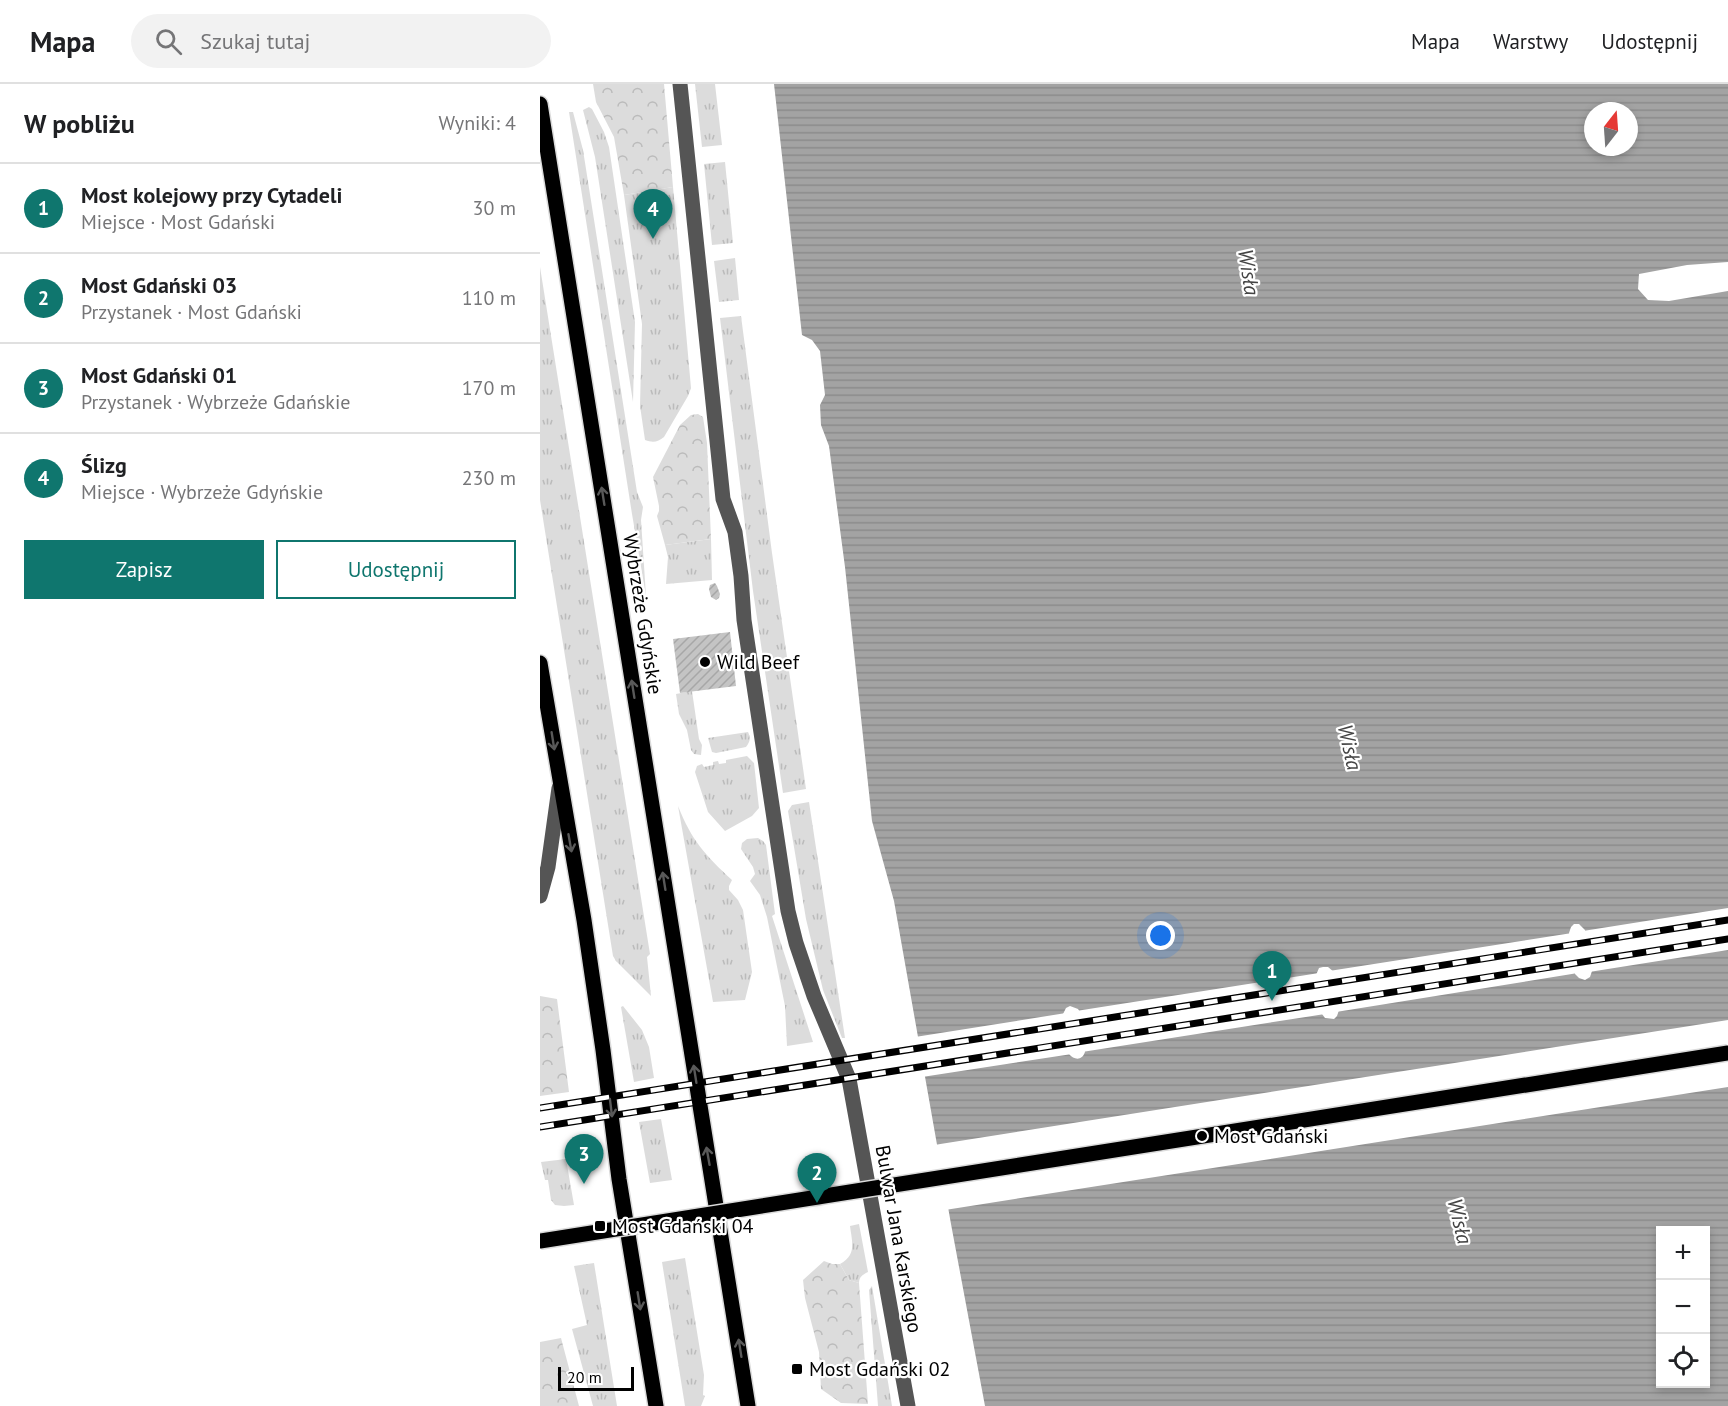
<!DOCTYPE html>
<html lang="pl">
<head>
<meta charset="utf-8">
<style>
  body { margin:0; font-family:"PT Sans",sans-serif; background:#f2f2f2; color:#202124 }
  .controls { position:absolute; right:18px; bottom:18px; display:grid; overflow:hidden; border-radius:0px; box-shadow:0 3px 9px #0003 }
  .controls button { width:54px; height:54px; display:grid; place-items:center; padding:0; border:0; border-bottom:2px solid #e0e0e0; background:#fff; color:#202124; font:30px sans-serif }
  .compass { position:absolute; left:1044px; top:18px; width:54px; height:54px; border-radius:50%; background:#fff; box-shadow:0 3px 9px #0003; rotate:17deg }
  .scale { position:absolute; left:18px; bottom:15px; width:76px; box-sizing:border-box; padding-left:6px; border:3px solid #000; border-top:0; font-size:16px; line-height:21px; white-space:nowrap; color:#000; -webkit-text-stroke:4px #fff; paint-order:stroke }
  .you { position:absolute; left:621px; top:852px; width:21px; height:21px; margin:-15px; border:4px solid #fff; border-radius:50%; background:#1a73e8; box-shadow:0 0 0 9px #1a73e833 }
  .badge { display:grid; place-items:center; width:39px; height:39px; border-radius:50%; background:#0f766e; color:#fff; font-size:20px; font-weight:700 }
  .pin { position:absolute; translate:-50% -50px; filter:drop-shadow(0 2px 3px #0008) }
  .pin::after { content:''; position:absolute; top:32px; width:21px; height:18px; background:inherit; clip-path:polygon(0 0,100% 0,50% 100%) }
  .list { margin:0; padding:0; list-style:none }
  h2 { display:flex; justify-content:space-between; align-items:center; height:78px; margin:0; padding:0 24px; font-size:26px }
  h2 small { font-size:20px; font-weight:400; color:#757577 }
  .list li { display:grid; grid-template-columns:39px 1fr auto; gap:18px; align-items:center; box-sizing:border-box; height:90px; padding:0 24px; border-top:2px solid #e0e0e0 }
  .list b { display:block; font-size:22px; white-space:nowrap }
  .list p { margin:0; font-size:20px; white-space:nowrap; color:#757577 }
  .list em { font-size:20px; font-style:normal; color:#757577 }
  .actions { display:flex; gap:12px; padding:18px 24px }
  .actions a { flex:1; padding:14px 0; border:2px solid #0f766e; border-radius:0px; text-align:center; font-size:21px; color:#0f766e }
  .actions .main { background:#0f766e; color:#fff }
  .icon { flex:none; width:33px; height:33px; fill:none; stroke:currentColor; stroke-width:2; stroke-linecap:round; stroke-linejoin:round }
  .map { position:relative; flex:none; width:1188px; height:1322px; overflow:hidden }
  header { display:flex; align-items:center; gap:36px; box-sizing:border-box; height:84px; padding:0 30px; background:#fff; border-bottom:2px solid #e0e0e0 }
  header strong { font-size:28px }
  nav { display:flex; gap:33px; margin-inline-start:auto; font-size:21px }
  .search { width:420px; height:54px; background:#f2f2f2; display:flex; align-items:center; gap:15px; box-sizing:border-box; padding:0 21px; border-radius:33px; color:#757577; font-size:22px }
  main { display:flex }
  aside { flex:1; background:#fff }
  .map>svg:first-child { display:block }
  .grass { fill:url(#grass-tufts) }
  .forest { fill:url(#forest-crowns) }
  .water { fill:url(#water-rules); fill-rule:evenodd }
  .pier { fill:#fff }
  .building { fill:url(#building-hatch) }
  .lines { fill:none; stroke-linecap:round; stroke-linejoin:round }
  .major-casing { stroke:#dbdbdb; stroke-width:18 }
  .minor { stroke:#555; stroke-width:15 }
  .major { stroke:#000; stroke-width:15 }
  .tram { stroke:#000; stroke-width:1.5 }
  .rail-casing { stroke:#000; stroke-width:7 }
  .rail { stroke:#fff; stroke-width:4.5; stroke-dasharray:14; stroke-linecap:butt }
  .major-bridge-casing { stroke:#dbdbdb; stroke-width:18; stroke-linecap:butt }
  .major-bridge { stroke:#000; stroke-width:15 }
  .oneway { stroke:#595959 }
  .poi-dot { fill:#000; stroke:#fff; stroke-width:2 }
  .labels { text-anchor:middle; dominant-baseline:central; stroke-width:4.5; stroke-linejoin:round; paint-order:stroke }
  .street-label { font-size:20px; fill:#000; stroke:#fff }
  .poi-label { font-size:20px; fill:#000; stroke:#fff; text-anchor:start }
  .water-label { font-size:21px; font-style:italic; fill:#444; stroke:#fff }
</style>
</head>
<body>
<header>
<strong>Mapa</strong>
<div class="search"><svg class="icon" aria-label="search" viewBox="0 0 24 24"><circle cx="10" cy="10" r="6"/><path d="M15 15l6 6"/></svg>Szukaj tutaj</div>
<nav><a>Mapa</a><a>Warstwy</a><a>Udostępnij</a></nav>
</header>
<main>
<aside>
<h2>W pobliżu<small>Wyniki: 4</small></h2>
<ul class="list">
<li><span class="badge">1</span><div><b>Most kolejowy przy Cytadeli</b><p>Miejsce · Most Gdański</p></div><em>30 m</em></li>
<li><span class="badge">2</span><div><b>Most Gdański 03</b><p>Przystanek · Most Gdański</p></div><em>110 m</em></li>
<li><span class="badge">3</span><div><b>Most Gdański 01</b><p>Przystanek · Wybrzeże Gdańskie</p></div><em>170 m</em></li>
<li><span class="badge">4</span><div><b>Ślizg</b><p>Miejsce · Wybrzeże Gdyńskie</p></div><em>230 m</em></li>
</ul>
<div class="actions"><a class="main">Zapisz</a><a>Udostępnij</a></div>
</aside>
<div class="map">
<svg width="1188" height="1322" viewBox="0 0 1188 1322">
  <defs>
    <pattern id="grass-tufts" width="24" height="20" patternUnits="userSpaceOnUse" patternTransform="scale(1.5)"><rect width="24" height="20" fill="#dcdcdc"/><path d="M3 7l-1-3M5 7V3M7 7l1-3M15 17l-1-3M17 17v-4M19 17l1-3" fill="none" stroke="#bbb"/></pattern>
    <pattern id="forest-crowns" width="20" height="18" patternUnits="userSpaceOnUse" patternTransform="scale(1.5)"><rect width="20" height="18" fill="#dcdcdc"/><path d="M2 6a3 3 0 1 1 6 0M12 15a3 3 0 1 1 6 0" fill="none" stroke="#bbb"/></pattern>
    <pattern id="water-rules" width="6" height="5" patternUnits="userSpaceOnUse" patternTransform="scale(1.5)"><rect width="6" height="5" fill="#a3a3a3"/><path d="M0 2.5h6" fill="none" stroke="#8b8b8b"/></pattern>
    <pattern id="building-hatch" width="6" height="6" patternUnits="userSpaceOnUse" patternTransform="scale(1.5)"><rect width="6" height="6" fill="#c4c4c4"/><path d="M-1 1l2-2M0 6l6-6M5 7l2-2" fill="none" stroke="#a7a7a7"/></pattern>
  </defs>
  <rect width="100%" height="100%" fill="#fff"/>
  <!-- grass -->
  <path class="grass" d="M 155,0 L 175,0 L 182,61 L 162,63 Z
    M 49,23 L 52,25 L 64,48 L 69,63 L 95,238 L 93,318 L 55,73 L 43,26 Z
    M 29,28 L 33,28 L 43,66 L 97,408 L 103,423 L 101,436 L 106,512 L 92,430 Z
    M 185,78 L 193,159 L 172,161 L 164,80 Z
    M 133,103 L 151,304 L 148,312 L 124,353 C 118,358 113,359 105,356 L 100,322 L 102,240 L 84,111 Z
    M 195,174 L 199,216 L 179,218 L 174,177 Z
    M 0,183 L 110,870 L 107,873 L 111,912 L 76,877 L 73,872 L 0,416 Z
    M 201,232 L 232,469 L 266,705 L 243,709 L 213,507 L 180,234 Z
    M 171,455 L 172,496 L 126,500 L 128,473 L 125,461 Z
    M 152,607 L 159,655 L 162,661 L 161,671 L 154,670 L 151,666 L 147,646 L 139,630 L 136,610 Z
    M 208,648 C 211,654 210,658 206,663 L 176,669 L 172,668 L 168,654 Z
    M 207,672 L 214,679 L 219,724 L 212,732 L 185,747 L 168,728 L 155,688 L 157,682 L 162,680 L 164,683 L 173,681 L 173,678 L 178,677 L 179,680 L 186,679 L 186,676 Z
    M 269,718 L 305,954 L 302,954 L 283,906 L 266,835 L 248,727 L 252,721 Z
    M 138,722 C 152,757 165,771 192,796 L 189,802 L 189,806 L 198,816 L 203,826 L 212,888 L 205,916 L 173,918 Z
    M 218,754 L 223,757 L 226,761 L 235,830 L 232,832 L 273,958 L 247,962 L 245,922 L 227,833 L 220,811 L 210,797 L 215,790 L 213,783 L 201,765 L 202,759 L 207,755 Z
    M 83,922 L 102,946 L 109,963 L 114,994 L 94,998 L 81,923 Z
    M 121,1035 L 132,1096 L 110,1099 L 99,1038 Z
    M 26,1075 L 34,1121 L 24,1122 L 15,1121 L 11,1116 L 8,1096 L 5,1096 L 1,1078 Z
    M 319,1140 L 328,1188 C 322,1191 319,1193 319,1199 L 309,1196 L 300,1180 C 317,1171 312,1158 310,1142 Z
    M 145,1174 L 164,1291 L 163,1311 L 165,1312 L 161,1322 L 145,1322 L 122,1178 Z
    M 54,1179 L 77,1322 L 53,1322 L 32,1245 L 47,1241 L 34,1182 Z
    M 332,1202 L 352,1322 L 338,1322 L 329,1206 Z"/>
  <!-- forest -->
  <path class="forest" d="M 53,0 L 124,0 L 133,103 L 84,111 L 74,53 L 56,18 Z
    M 158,330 L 163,333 L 167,359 L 171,455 L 125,461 L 117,432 L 119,427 L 119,422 L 113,393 L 140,341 L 151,331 Z
    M 0,912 L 17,915 L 29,1008 L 0,1012 Z
    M 284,1177 L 292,1180 L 300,1180 L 309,1196 L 319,1199 L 328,1320 L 301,1319 L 281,1305 L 279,1268 L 265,1214 L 263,1196 Z
    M 21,1254 L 39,1322 L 0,1322 L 0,1258 Z"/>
  <!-- water -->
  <path class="water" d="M 234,0 L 1188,0 L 1188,178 L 1147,181 L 1099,190 L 1098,205 L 1108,216 L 1129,217 L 1188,207 L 1188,1322 L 445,1322 L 411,1140 L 354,817 L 332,737 L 305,483 L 289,362 L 281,341 L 280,321 L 285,311 L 280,267 L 272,256 L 262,251 ZM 1053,27 L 1089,27 L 1089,63 L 1053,63 ZM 1034,840 L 1039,840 L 1045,846 L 1052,887 L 1050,893 L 1045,896 L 1039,894 L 1035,890 L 1029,849 L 1031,843 ZM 783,883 L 788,883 L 794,888 L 799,926 L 797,932 L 794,935 L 785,934 L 782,930 L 776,891 L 779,884 ZM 530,922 L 538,925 L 540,928 L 545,968 C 542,977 534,976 529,970 L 523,930 L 526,924 ZM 1056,963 L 1065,972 L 1067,1007 L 1058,1007 L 1050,975 ZM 798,1007 L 809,1007 L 814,1046 L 803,1046 ZM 547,1044 L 557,1051 L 560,1089 L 547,1086 L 545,1046 ZM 1120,1146 L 1166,1146 L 1166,1300 L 1120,1300 Z"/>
  <!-- pier -->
  <path class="pier" d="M 1188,824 L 1188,866 L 1049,888 L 1043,847 Z
    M 1032,849 L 1038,889 L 796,928 L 791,889 L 789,887 Z
    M 779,889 L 785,930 L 542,968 L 536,927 Z
    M 526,929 L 532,970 L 382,993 L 375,953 Z
    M 1188,936 L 1188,1003 L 405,1126 L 394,1061 Z"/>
  <!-- building -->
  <path class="building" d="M 175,499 L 177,502 L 180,510 L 179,514 L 176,516 L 171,513 L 169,505 L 170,501 Z
    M 190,548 L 196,602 L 140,609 L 133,555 Z"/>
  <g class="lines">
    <!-- major casing -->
    <g class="major-casing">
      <path id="major" d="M 0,20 L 208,1322
        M 0,579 L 44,836 L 63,966 L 79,1095 L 116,1322"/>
    </g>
    <!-- minor -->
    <path class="minor" d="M 140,0 L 183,415 L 195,448 L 201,492 L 204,536 L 248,827 L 256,859 L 274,912 L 309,995 L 368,1322
      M 0,812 L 8,783 L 19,704"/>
    <!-- major -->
    <use href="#major" class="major"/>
    <!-- tram -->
    <path class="tram" d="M 0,1151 L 1188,964
      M 0,1163 L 1188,975"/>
    <!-- rail casing -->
    <g class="rail-casing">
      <path id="rail" d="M 0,1024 L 1188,836
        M 0,1043 L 1188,855"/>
    </g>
    <!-- rail -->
    <use href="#rail" class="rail"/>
    <!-- major-bridge casing -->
    <g class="major-bridge-casing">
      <path id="major-bridge" d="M 0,1157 L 1188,969"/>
    </g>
    <!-- major-bridge -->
    <use href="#major-bridge" class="major-bridge"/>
  </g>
  <!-- one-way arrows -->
  <defs><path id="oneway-shaft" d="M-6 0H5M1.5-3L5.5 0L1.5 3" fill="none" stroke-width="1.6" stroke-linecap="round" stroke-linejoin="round" transform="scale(1.5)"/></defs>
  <g class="oneway">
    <use href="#oneway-shaft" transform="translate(63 412) rotate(-99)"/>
    <use href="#oneway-shaft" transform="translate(93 605) rotate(-99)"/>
    <use href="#oneway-shaft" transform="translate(13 657) rotate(81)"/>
    <use href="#oneway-shaft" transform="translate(30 759) rotate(80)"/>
    <use href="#oneway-shaft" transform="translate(124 797) rotate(-99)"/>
    <use href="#oneway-shaft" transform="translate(155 990) rotate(-99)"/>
    <use href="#oneway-shaft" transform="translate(71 1024) rotate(83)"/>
    <use href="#oneway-shaft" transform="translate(168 1072) rotate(-100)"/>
    <use href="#oneway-shaft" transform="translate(99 1217) rotate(81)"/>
    <use href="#oneway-shaft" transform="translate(200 1264) rotate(-99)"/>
  </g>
  <!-- markers -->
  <g class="poi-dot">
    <circle cx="165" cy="578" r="6"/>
    <circle cx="662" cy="1052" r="6"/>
    <rect x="54" y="1136" width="12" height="12" rx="3"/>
    <rect x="251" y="1279" width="12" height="12" rx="3"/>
  </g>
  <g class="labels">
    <!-- street labels -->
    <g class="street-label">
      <text transform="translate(103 530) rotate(81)">Wybrzeże Gdyńskie</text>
      <text transform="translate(359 1155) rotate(80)">Bulwar Jana Karskiego</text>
    </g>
    <!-- poi labels -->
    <g class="poi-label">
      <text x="177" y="578">Wild Beef</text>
      <text x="674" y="1052">Most Gdański</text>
      <text x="72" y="1142">Most Gdański 04</text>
      <text x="269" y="1285">Most Gdański 02</text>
    </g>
    <!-- water labels -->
    <g class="water-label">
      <text transform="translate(709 188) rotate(81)">Wisła</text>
      <text transform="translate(810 663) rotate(77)">Wisła</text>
      <text transform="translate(920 1137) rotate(76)">Wisła</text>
    </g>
  </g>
</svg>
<div class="controls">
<button>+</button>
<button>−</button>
<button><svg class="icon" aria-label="locate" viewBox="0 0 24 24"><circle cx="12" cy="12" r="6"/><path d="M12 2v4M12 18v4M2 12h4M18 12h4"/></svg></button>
</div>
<svg class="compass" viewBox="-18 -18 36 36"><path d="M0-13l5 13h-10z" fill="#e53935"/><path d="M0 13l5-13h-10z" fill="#757577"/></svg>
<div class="scale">20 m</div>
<div class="you"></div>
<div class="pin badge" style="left:732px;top:917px">1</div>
<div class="pin badge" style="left:277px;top:1119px">2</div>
<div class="pin badge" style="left:44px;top:1100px">3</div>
<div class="pin badge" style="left:113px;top:155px">4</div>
</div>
</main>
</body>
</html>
